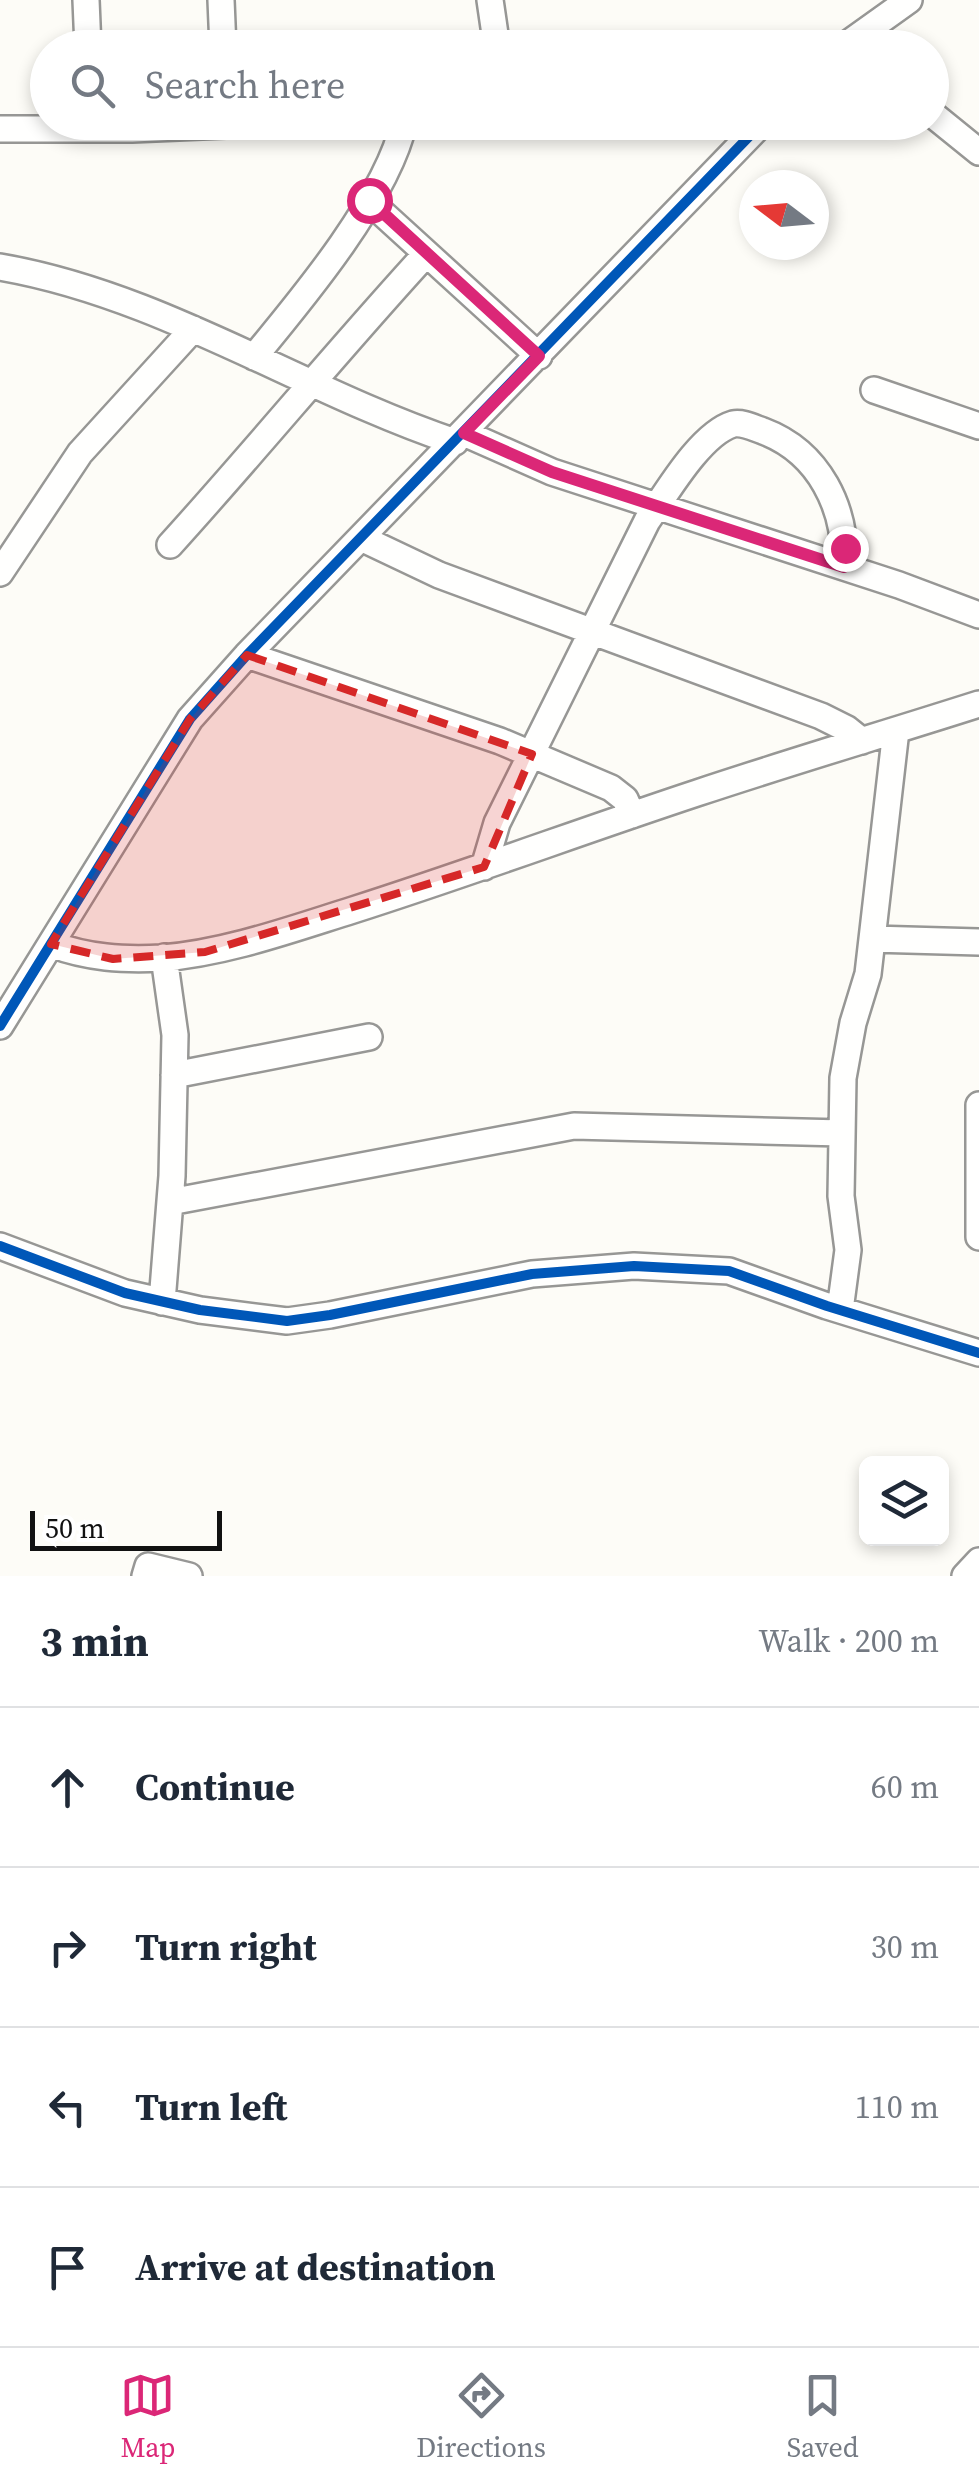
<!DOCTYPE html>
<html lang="en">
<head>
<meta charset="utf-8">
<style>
  body { margin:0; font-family:"Source Serif 4",serif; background:#f6f6f7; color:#1f2937 }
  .controls { position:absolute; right:30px; bottom:30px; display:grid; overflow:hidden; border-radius:15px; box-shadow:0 5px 15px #0003 }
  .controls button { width:90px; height:90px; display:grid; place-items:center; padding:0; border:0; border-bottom:2px solid #e0e1e3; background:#fff; color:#1f2937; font:50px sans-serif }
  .compass { position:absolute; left:739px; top:170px; width:90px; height:90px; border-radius:50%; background:#fff; box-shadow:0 5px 15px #0003; rotate:286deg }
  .scale { position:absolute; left:30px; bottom:25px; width:192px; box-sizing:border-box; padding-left:10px; border:5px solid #111; border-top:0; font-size:28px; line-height:35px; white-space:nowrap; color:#111; -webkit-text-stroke:8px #fff; paint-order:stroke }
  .stop { position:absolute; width:30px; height:30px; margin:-22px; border:8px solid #db2777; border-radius:50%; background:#fff }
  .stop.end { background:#db2777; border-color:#fff; box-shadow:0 2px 10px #0008 }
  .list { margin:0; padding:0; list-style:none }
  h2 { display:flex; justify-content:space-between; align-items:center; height:130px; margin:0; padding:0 40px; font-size:42px }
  h2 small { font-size:32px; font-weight:400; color:#747a83 }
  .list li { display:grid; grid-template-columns:65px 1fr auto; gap:30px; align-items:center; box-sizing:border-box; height:160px; padding:0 40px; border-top:2px solid #e0e1e3 }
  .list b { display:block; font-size:38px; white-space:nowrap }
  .list em { font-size:32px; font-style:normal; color:#747a83 }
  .icon { flex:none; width:55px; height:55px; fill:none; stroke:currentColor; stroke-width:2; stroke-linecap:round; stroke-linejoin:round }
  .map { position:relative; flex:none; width:979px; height:1576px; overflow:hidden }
  .search { position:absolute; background:#fff; box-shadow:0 5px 15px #0003; left:30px; right:30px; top:30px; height:110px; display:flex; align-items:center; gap:25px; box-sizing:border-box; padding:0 35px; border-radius:55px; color:#747a83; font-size:38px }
  .sheet { height:770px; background:#fff }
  nav { display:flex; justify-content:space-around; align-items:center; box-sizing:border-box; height:140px; border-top:2px solid #e0e1e3; background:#fff; font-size:28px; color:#747a83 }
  nav a { display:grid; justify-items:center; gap:5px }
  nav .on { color:#db2777 }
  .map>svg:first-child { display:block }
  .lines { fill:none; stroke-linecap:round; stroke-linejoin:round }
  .street-casing { stroke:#979795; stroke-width:30 }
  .street { stroke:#fffffe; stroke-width:25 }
  .cycleway-casing { stroke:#fff; stroke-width:16 }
  .cycleway { stroke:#0057b8; stroke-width:10 }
  .route { stroke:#db2777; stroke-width:12 }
  .marked { fill:#d62828; fill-opacity:0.2; stroke:#d62828; stroke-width:8; stroke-dasharray:20 12; stroke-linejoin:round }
</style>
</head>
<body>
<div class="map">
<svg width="979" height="1576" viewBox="0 0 979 1576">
  <rect width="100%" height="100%" fill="#fdfcf7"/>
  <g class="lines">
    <!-- street casing -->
    <g class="street-casing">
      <path id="street" d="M 86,0 L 88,48
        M 221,0 L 223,48
        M 490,0 L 497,48
        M 842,48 L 909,0
        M 932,114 L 979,152
        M 0,129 L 132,129 L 295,122
        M 369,201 L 539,356
        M 0,267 C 162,295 300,390 455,442
        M 254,357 C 303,298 388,196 404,122
        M 874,390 L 979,426
        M 464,433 L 552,472 L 899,585 L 979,615
        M 361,538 L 439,575 L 821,716 L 847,729 L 862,741
        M 170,545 C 257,449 338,350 426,254
        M 0,573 L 80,453 L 193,329
        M 247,655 L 500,741 L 611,788 L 625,799 L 632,815
        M 484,867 L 497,823 L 647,521 C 666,494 700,434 733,424 C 743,422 754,428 763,431 C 819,452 847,508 844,567
        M 872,939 L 979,942
        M 51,944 C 88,958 123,960 162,958 C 226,953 292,929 353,910 C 469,873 582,831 697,793 C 790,762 885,734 979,704
        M 0,1026 L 190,719 L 247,655 L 763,122
        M 174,1075 L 369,1037
        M 979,1105 L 979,1237
        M 170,1202 L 574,1126 L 842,1133
        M 0,1246 L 125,1293 L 200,1310 L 287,1321 L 330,1315 L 532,1274 L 634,1266 L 729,1271 L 827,1306 L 979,1353
        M 162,1302 L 172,1176 L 175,1035 L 164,957
        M 840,1310 L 848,1250 L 841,1196 L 843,1078 L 853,1023 L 868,974 L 896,730
        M 145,1576 L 148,1566 L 189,1576
        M 965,1576 L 979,1561"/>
    </g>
    <!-- street -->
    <use href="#street" class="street"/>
    <!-- cycleway casing -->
    <g class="cycleway-casing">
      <path id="cycleway" d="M 0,1026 L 190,719 L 247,655 L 763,122
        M 0,1246 L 125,1293 L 200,1310 L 287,1321 L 330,1315 L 532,1274 L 634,1266 L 729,1271 L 827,1306 L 979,1353"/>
    </g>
    <!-- cycleway -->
    <use href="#cycleway" class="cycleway"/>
  </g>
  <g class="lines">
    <!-- route -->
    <path class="route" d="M 369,200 L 539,356 L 464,433 L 552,472 L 844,567 L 845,548"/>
  </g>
  <!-- marked area -->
  <path class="marked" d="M 247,655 L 532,754 L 484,867 L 205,952 L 113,959 L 51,944 L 190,719 Z"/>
</svg>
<div class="controls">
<button><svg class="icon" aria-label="layers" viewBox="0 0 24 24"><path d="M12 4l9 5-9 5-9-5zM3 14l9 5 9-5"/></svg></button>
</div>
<svg class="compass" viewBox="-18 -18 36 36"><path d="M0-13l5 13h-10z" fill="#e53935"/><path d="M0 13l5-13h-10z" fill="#747a83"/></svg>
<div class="scale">50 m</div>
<div class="stop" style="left:369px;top:200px"></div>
<div class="stop end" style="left:845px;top:548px"></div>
<div class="search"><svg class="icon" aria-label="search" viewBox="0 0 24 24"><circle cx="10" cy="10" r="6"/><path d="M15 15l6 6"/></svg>Search here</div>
</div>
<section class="sheet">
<h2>3 min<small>Walk · 200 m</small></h2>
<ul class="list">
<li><svg class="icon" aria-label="ahead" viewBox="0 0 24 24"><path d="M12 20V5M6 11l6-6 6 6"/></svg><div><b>Continue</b></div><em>60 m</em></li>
<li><svg class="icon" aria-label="right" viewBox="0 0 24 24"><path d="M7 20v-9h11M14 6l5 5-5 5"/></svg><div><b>Turn right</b></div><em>30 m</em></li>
<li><svg class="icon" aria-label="left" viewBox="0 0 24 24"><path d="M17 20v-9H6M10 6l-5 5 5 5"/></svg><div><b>Turn left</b></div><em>110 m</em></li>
<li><svg class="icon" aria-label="arrive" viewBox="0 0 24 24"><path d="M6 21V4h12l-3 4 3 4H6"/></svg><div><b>Arrive at destination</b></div></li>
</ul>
</section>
<nav>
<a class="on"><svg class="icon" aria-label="map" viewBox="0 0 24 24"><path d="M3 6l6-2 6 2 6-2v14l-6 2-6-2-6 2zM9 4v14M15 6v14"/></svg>Map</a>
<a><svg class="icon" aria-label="directions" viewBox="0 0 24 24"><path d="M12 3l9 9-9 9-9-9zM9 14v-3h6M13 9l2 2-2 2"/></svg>Directions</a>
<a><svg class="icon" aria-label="saved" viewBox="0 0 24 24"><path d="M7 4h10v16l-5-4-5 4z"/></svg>Saved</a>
</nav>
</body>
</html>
